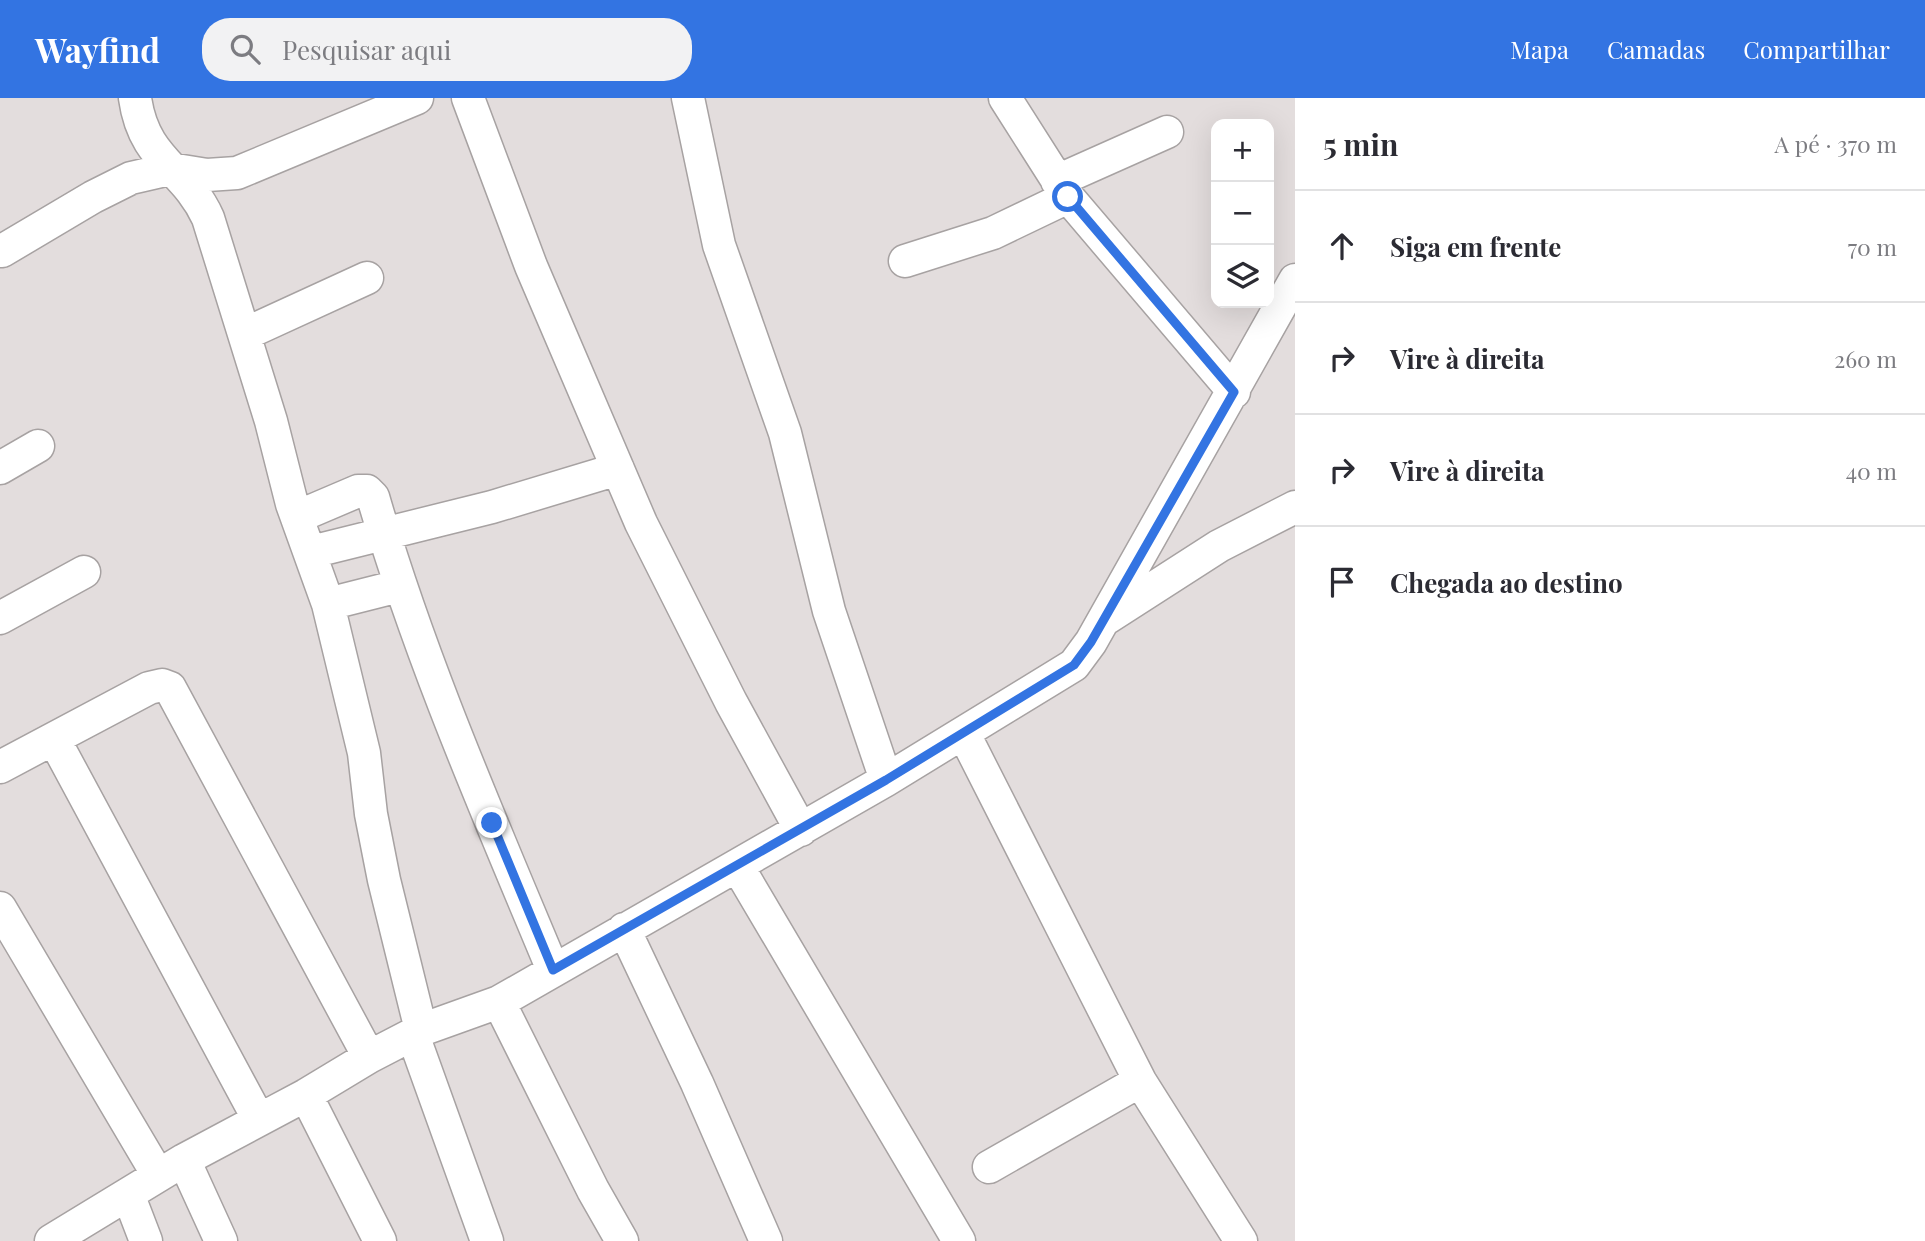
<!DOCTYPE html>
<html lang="pt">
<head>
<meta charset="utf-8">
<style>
  body { margin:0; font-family:"Playfair Display",serif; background:#f2f2f3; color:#2b2b33 }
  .controls { position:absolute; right:21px; top:21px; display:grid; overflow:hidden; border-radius:14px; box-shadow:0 7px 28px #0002 }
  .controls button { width:63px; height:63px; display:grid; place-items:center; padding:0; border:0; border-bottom:2px solid #e1e1e2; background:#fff; color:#2b2b33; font:35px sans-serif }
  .stop { position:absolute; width:21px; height:21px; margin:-16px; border:5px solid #3374e2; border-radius:50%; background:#fff }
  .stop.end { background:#3374e2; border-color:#fff; box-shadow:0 2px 7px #0008 }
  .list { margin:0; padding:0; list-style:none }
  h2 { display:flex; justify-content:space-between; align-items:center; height:91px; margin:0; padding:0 28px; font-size:30px }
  h2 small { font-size:23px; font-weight:400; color:#7c7c81 }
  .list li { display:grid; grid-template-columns:46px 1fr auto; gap:21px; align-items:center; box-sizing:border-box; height:112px; padding:0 28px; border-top:2px solid #e1e1e2 }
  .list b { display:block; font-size:26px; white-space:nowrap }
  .list em { font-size:23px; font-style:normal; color:#7c7c81 }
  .icon { flex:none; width:38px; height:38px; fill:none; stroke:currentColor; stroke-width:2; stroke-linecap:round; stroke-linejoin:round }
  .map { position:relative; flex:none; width:1295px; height:1143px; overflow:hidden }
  header { display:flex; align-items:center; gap:42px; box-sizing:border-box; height:98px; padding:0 35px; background:#3374e2; color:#fff }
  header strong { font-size:33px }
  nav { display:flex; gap:38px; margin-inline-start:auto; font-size:24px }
  .search { width:490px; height:63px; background:#f2f2f3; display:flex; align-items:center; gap:18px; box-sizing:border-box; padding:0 24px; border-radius:28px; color:#7c7c81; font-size:26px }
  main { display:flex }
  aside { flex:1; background:#fff }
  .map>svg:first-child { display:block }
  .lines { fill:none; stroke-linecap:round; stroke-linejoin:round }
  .minor-casing { stroke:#a7a2a2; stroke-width:35 }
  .minor { stroke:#fff; stroke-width:32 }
  .route { stroke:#3374e2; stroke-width:9 }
</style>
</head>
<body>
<header>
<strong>Wayfind</strong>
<div class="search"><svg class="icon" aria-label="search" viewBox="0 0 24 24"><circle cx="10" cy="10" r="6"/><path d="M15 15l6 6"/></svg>Pesquisar aqui</div>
<nav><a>Mapa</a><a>Camadas</a><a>Compartilhar</a></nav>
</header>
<main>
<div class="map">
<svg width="1295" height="1143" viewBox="0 0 1295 1143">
  <rect width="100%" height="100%" fill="#e3dddd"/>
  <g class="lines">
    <!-- minor casing -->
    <g class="minor-casing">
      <path id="minor" d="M 135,0 C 144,64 185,69 208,120 L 271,323 L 292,406 L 328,506 L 364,655 L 371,716 L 384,782 L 421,932
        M 468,0 L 531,168 L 641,425 L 731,604 L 801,732
        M 688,0 L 719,147 L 785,335 L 829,513 L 886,682
        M 1005,0 L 1068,99 L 1234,294
        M 1057,83 L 1167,34
        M 2,153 L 93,99 L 131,80 L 170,71 L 207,77 L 237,75 L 417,0
        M 905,163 L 993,135 L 1068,99
        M 245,236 L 367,180
        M 0,370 L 38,348
        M 297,419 L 358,393 L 367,393 L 373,399 C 420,561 488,716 553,872
        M 311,454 L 492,409 L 618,371
        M 328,506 L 399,488
        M 0,520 L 84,474
        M 1107,520 L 1219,448 L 1295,409
        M 964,636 L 1140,983 L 1241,1143
        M 54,641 L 259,1022
        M 0,669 L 149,590 L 162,587 L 170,590 L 369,959
        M 738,769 L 959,1143
        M 0,810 L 158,1077
        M 624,831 L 697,985 L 766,1143
        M 499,904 L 593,1092 L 622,1143
        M 413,937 L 487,1143
        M 306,997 L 380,1143
        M 184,1062 L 221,1143
        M 989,1069 L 1140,983
        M 128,1096 L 146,1143
        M 51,1143 L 184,1062 L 306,997 L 369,959 L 421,932 L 499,904 L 886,682 L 1074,567 L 1091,544 L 1295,182"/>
    </g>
    <!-- minor -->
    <use href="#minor" class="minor"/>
  </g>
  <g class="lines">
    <!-- route -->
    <path class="route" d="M 492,725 L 553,872 L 886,682 L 1074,567 L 1091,544 L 1234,294 L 1068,99"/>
  </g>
</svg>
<div class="controls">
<button>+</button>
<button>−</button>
<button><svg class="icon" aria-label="layers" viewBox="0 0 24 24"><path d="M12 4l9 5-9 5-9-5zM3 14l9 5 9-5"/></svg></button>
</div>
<div class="stop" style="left:1068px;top:99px"></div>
<div class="stop end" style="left:492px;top:725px"></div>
</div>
<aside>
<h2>5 min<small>A pé · 370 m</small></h2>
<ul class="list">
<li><svg class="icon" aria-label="ahead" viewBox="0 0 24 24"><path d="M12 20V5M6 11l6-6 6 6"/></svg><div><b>Siga em frente</b></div><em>70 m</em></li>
<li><svg class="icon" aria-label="right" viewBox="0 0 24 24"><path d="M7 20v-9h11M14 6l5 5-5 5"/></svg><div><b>Vire à direita</b></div><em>260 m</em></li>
<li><svg class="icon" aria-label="right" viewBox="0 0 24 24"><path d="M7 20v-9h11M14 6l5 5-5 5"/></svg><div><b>Vire à direita</b></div><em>40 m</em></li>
<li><svg class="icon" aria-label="arrive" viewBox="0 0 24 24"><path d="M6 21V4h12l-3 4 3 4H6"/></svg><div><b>Chegada ao destino</b></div></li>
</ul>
</aside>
</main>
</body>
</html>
